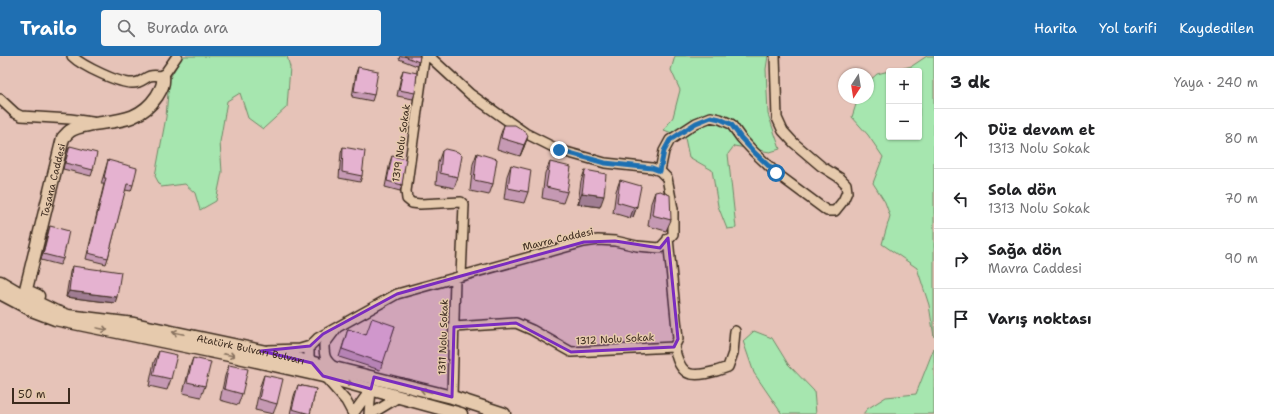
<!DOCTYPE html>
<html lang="tr">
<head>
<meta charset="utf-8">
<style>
  body { margin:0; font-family:"Shantell Sans",sans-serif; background:#f6f6f6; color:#202124 }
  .controls { position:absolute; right:12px; top:12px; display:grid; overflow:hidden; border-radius:4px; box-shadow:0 1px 3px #0004 }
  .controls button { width:36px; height:36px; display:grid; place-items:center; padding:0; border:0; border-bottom:1px solid #e0e0e0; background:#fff; color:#202124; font:20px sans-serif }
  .compass { position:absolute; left:838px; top:12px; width:36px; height:36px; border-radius:50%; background:#fff; box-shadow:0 1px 3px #0004; rotate:192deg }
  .scale { position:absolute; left:12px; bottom:10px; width:58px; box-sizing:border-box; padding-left:4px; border:2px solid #3b2a1e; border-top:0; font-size:11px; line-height:14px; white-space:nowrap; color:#3b2a1e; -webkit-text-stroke:3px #e6caad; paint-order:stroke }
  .stop { position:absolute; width:12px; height:12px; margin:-9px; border:3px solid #1f6fb2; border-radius:50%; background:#fff }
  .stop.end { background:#1f6fb2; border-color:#fff; box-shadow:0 1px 4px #0008 }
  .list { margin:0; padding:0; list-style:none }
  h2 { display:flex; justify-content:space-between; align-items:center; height:52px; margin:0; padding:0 16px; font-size:17px }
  h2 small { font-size:13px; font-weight:400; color:#757577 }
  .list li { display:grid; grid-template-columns:26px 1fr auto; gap:12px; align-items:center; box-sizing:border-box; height:60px; padding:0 16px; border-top:1px solid #e0e0e0 }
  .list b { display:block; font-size:15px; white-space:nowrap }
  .list p { margin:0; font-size:13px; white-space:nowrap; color:#757577 }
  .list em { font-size:13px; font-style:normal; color:#757577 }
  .icon { flex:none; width:22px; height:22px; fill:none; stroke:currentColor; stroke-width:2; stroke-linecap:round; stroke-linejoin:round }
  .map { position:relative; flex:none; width:934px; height:358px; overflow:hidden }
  header { display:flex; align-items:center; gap:24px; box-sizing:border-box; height:56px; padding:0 20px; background:#1f6fb2; color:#fff }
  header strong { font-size:19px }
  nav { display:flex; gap:22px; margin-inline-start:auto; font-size:14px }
  .search { width:280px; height:36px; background:#f6f6f6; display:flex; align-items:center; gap:10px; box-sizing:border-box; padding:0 14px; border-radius:4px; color:#757577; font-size:15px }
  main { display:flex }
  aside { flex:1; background:#fff }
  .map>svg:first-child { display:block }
  .green { fill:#a6e6af; stroke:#708866 }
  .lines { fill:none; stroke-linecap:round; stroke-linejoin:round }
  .street-casing { stroke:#3b2a1e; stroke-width:12 }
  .secondary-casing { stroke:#3b2a1e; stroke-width:15 }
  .street { stroke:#e6caad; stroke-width:9 }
  .secondary { stroke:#e6caad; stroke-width:12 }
  .wall { fill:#c599b3; stroke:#3b2a1e }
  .shaded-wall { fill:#a07d92; stroke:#3b2a1e }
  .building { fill:#e5b2d0; stroke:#3b2a1e }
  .oneway { stroke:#88725e }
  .route { stroke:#1f6fb2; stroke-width:5 }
  .marked { fill:#7b2cbf; fill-opacity:0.2; stroke:#7b2cbf; stroke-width:3; stroke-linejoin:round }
  .labels { text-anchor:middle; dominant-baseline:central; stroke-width:3; stroke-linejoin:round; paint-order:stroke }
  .street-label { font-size:10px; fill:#3b2a1e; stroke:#e6caad }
</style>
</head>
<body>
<header>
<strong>Trailo</strong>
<div class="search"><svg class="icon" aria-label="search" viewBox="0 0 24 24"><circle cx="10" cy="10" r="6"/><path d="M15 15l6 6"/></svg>Burada ara</div>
<nav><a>Harita</a><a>Yol tarifi</a><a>Kaydedilen</a></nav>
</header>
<main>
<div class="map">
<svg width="934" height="358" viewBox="0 0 934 358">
  <rect width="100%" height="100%" fill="#e6c3b8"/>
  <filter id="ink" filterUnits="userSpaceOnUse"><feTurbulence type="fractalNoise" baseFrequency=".025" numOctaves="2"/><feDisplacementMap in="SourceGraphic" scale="8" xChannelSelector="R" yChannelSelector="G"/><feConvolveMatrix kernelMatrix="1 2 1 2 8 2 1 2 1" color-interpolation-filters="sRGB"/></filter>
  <g filter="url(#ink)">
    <!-- green -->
    <path class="green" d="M 182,0 L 287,0 L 290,11 L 287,51 L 263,73 L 248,62 L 240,37 L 227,45 L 220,86 L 222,116 L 216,145 L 200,154 L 195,137 L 185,128 L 161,131 L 155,120 L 166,61 L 169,24 Z
      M 675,0 L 768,0 L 766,13 L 768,58 L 780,93 L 770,96 L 734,90 L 728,98 L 736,172 L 727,173 L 718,150 L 712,114 L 689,101 L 685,82 L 664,74 L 673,61 L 680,34 L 671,14 Z
      M 927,0 L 934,0 L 934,281 L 929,249 L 917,212 L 882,188 L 890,160 L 885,146 L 873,127 L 883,101 L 868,79 L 852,61 L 858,42 L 868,42 L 868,26 L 877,18 L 889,15 L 889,81 L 919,81 L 919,15 L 891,15 L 912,10 Z
      M 754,275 L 772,282 L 788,308 L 814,335 L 816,358 L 782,358 L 754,317 L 743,285 Z
      M 934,292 L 934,358 L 863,358 L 867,353 L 886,341 L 916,338 Z"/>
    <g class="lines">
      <!-- street casing -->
      <g class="street-casing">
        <path id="street" d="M 72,0 C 82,10 120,28 133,27 C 141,27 144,22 150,20 C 154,19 159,20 163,20 L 177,0
          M 425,0 L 424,4 L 406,135 L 407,143 L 412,147 L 420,148 L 461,146 L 464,149 L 461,220
          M 0,43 L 15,57 L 21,60 L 70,63 L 92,66
          M 660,115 L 664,95 L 670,84 L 696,67 L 711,61 L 720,63 L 731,68 L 741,82 L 754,96 L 776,117 L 827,155 L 835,155 L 843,145 L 847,136 L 846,128 L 840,122 L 821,110 L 794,87 L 783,75 L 777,62 L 775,0
          M 454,271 L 516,267 L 532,274 L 571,296 L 674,291 L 678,283 L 668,182
          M 674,291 C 676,299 678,309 685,315 C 693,323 718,315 728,311 L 733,297 L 735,275
          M 268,294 L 300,293 L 310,290
          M 314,310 L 309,301 L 309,291 L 318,282 L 397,238 L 584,186 L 598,184 L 615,185 L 637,190 L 660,192 L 673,178 L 673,153 L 667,122 L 660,115 L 652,112 L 605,107 L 559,94 L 525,77 L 470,38 L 429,0
          M 335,312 C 325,304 324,301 324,289 L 336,273
          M 324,320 L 346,345 L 353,358 L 371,333
          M 452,341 L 455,222
          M 369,358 L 371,333
          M 371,358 L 399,341"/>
      </g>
      <!-- secondary casing -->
      <g class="secondary-casing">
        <g id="secondary">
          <path id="s1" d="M 0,226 L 29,243 L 54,255 L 68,260 L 134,268 L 285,300 L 452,341 L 504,358"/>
          <path d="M 0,237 L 34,255 L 55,263 L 234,300 L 323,320 L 461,358"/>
          <path id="s2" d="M 38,240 L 29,236 L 26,233 L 63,82 C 65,80 67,77 70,75 C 74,72 82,70 88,69 C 115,64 139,67 157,40 C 161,33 164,29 163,20"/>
        </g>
      </g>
      <!-- street -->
      <use href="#street" class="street"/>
      <!-- secondary -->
      <use href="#secondary" class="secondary"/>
    </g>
    <!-- wall -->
    <path class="wall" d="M 400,0 L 420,0 L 417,10 L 399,3 Z
      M 358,11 L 374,39 L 372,45 L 352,41 L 356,17 Z
      M 403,14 L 415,37 L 413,43 L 397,40 L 401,20 Z
      M 504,69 L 528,80 L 524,91 L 520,100 L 497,93 L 500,80 Z
      M 70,90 L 93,114 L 91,120 L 63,113 L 67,96 Z
      M 343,91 L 362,120 L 360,126 L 339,122 L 341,97 Z
      M 442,95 L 458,121 L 454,132 L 436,128 L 438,106 Z
      M 477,97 L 493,128 L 489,139 L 470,135 L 473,108 Z
      M 392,100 L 402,129 L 400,135 L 385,131 L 390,106 Z
      M 108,104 L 133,129 L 131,135 L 125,134 L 108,202 L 106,208 L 86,203 L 104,128 L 101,128 Z
      M 550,106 L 567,136 L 563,147 L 542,142 L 545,117 Z
      M 511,109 L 528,136 L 524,147 L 504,143 L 507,120 Z
      M 585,114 L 600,151 L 578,148 L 581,125 Z
      M 620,124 L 637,150 L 633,161 L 630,162 L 613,157 L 616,135 Z
      M 655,136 L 671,164 L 666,175 L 648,170 L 651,147 Z
      M 50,170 L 63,203 L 60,209 L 41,204 L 48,176 Z
      M 72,210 L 115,247 L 66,241 L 70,216 Z
      M 395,270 L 380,314 L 339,301 L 348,273 L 366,279 Z
      M 159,295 L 171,323 L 167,334 L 149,330 L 154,306 Z
      M 193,302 L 205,330 L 201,341 L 183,337 L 189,313 Z
      M 229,309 L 242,338 L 238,349 L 220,344 L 225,320 Z
      M 264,319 L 277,348 L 273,358 L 255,354 L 260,330 Z
      M 298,329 L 316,333 L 310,358 L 290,358 L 294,340 Z"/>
    <!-- shaded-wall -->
    <path class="shaded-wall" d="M 528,80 L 524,91 L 520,100 L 524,89 Z
      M 582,137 L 604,140 L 600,151 L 578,148 Z
      M 637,150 L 633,161 L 630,162 L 634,151 Z
      M 69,235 L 117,241 L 115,247 L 66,241 Z"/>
    <!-- building -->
    <path class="building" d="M 404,0 L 420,0 L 419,6 Z
      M 358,11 L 378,15 L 374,39 L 354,35 Z
      M 403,14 L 417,17 L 415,37 L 399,34 Z
      M 504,69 L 515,69 L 526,76 L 528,80 L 524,89 L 501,82 Z
      M 70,90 L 97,97 L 93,114 L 65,107 Z
      M 343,91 L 365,95 L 362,120 L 342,116 Z
      M 445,93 L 458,96 L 462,100 L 458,121 L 440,117 L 442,95 Z
      M 477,97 L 497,103 L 493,128 L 474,124 Z
      M 392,100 L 406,103 L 402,129 L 387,125 Z
      M 108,104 L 137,112 L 133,129 L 127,128 L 108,202 L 88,197 L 106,122 L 104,122 Z
      M 550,106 L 571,111 L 567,136 L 546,131 Z
      M 511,109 L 531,114 L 528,136 L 508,132 Z
      M 585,114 L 606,118 L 604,140 L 582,137 Z
      M 620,124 L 641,130 L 637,150 L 634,151 L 617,146 Z
      M 660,135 L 670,139 L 671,164 L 652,159 L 655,136 Z
      M 50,170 L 69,175 L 63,203 L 43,198 Z
      M 72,210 L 101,214 L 101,213 L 121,216 L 117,241 L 69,235 Z
      M 372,262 L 395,270 L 383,307 L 342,293 L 348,273 L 366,279 Z
      M 159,295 L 177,299 L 171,323 L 153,319 Z
      M 193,302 L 211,306 L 205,330 L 187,326 Z
      M 229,309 L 248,313 L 242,338 L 224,333 Z
      M 264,319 L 283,323 L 277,348 L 259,343 Z
      M 298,329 L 316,333 L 310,358 L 292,353 Z"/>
    <!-- one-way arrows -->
    <defs><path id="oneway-shaft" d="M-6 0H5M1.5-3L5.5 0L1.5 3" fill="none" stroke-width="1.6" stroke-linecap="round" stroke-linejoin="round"/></defs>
    <g class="oneway">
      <use href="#oneway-shaft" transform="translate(102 273) rotate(12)"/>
      <use href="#oneway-shaft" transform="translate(178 277) rotate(-168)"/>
      <use href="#oneway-shaft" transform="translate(229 299) rotate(12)"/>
      <use href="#oneway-shaft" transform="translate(347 327) rotate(15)"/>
      <use href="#oneway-shaft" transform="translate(426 335) rotate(-166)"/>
    </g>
  </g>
  <g class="lines" filter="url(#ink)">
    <!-- route -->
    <path class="route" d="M 559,94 L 605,107 L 652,112 L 660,115 L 664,95 L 670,84 L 696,67 L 711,61 L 720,63 L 731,68 L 741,82 L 754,96 L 776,117"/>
  </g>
  <!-- marked area -->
  <path class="marked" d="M 668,182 L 678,283 L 674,291 L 571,296 L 516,267 L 454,271 L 452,341 L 374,321 L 371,333 L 323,320 L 312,307 L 261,295 L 310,290 L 323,278 L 397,238 L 461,220 L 584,186 L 615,185 L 660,192 Z"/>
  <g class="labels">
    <!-- street labels -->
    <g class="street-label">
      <text transform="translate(401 87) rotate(-82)">1319 Nolu Sokak</text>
      <text stroke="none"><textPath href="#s2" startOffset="126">Taşana Caddesi</textPath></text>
      <text transform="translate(558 183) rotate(-13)">Mavra Caddesi</text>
      <text transform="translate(443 281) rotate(-88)">1311 Nolu Sokak</text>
      <text transform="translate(615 283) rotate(-3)">1312 Nolu Sokak</text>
      <text stroke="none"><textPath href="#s1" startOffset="262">Atatürk Bulvarı Bulvarı</textPath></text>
    </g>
  </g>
</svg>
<div class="controls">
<button>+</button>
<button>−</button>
</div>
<svg class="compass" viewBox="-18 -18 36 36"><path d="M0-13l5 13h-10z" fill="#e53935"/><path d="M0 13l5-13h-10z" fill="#757577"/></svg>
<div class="scale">50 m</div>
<div class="stop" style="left:776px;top:117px"></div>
<div class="stop end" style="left:559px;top:94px"></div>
</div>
<aside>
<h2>3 dk<small>Yaya · 240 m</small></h2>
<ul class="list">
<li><svg class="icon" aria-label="ahead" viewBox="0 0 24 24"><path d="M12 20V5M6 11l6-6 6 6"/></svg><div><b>Düz devam et</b><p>1313 Nolu Sokak</p></div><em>80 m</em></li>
<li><svg class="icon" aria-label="left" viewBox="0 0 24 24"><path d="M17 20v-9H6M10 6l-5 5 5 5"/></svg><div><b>Sola dön</b><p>1313 Nolu Sokak</p></div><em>70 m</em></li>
<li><svg class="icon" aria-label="right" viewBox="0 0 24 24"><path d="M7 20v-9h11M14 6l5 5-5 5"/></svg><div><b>Sağa dön</b><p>Mavra Caddesi</p></div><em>90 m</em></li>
<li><svg class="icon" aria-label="arrive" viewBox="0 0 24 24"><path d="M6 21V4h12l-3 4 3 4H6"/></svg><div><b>Varış noktası</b></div></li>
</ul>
</aside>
</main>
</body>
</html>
